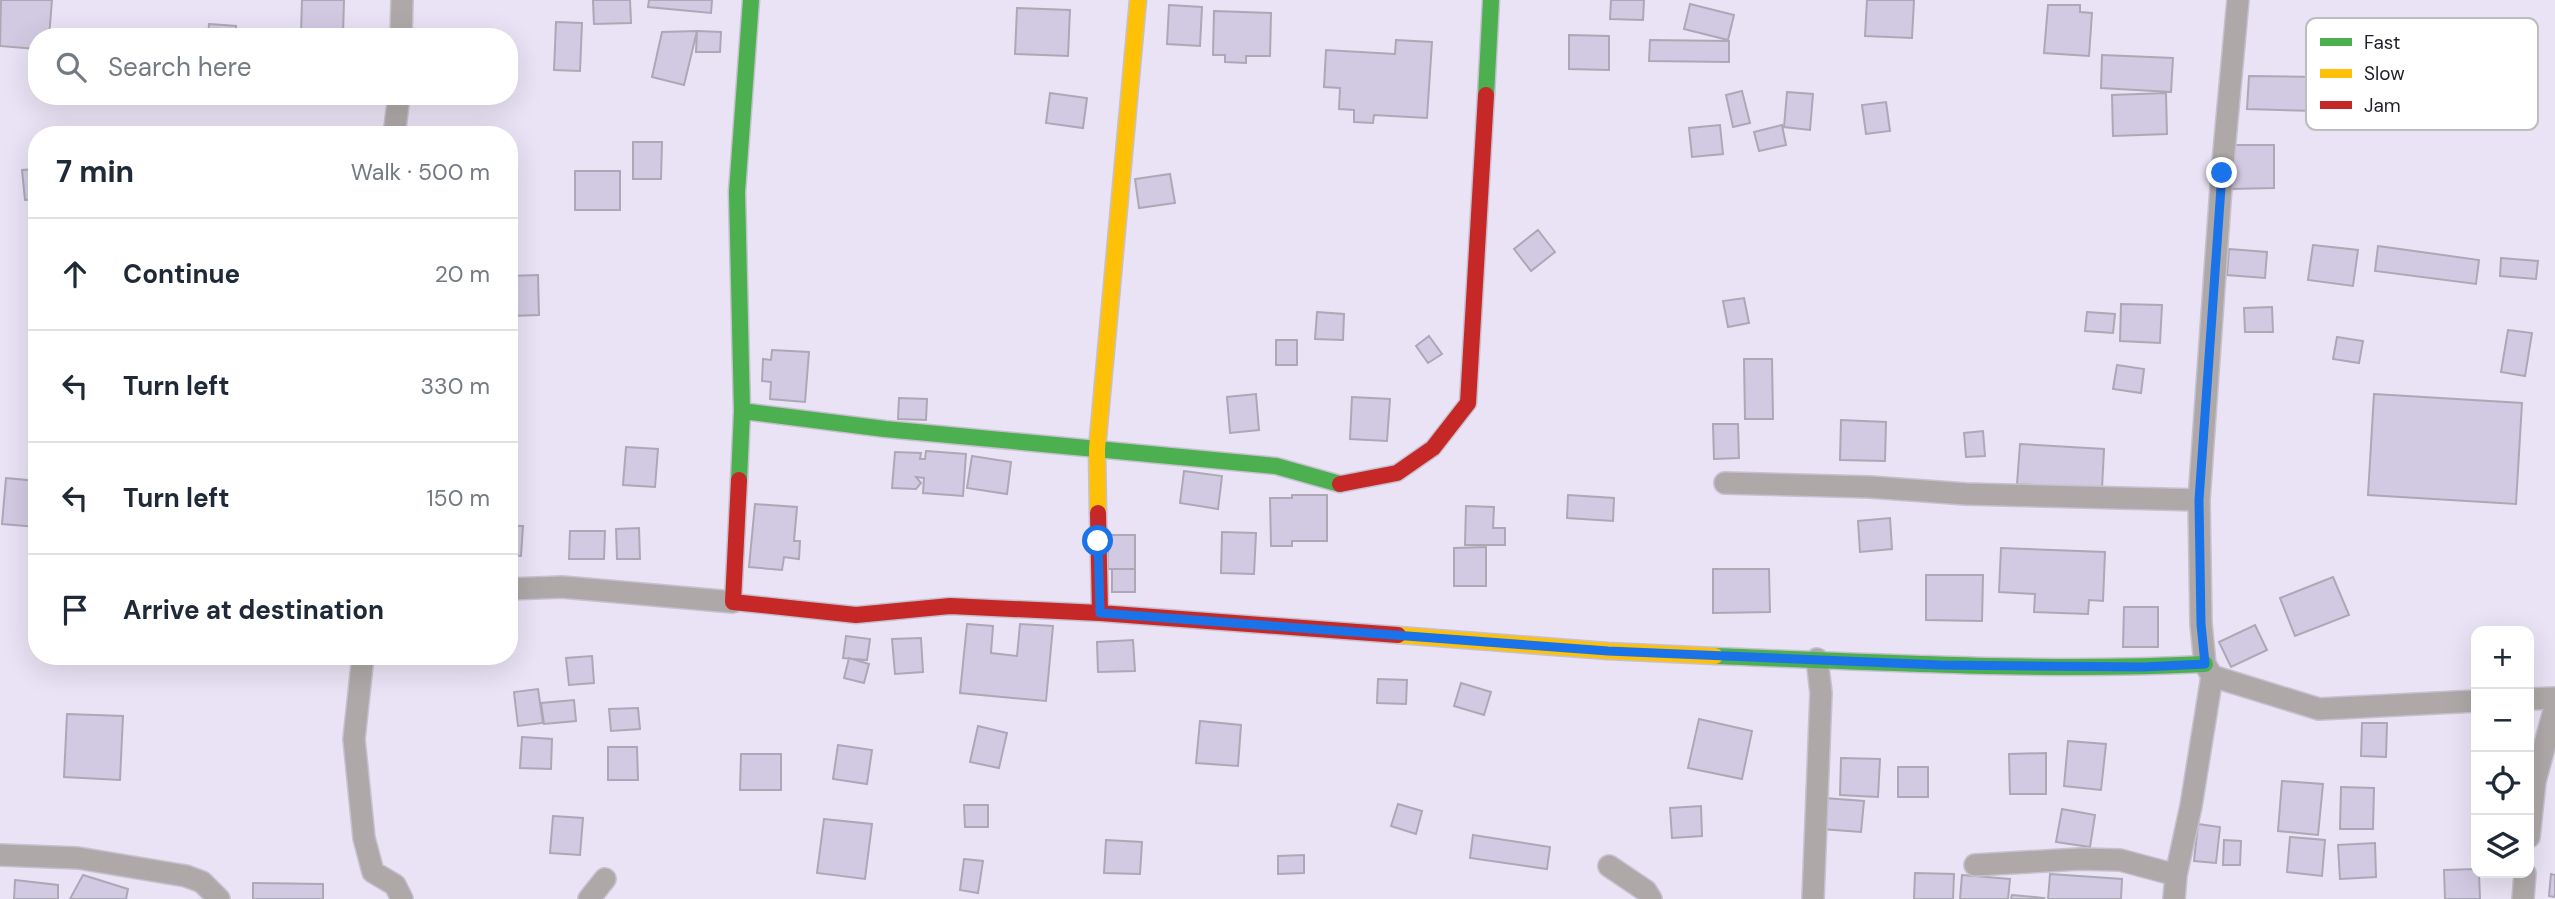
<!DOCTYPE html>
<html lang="en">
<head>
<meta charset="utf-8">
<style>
  body { margin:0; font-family:"DM Sans",sans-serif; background:#f2f2f3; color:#1f2937 }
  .controls { position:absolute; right:21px; bottom:21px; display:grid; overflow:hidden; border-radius:14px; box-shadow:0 7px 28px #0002 }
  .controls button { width:63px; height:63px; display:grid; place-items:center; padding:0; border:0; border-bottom:2px solid #e0e1e3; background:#fff; color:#1f2937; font:35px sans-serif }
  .stop { position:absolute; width:21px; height:21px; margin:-16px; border:5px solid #1a73e8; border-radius:50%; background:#fff }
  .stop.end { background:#1a73e8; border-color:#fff; box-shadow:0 2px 7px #0008 }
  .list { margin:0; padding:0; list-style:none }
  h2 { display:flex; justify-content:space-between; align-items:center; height:91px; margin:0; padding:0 28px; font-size:30px }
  h2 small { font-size:23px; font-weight:400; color:#747a83 }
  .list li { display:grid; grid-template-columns:46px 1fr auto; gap:21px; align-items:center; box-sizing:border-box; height:112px; padding:0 28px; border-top:2px solid #e0e1e3 }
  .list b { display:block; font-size:26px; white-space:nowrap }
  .list em { font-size:23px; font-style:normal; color:#747a83 }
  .icon { flex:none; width:38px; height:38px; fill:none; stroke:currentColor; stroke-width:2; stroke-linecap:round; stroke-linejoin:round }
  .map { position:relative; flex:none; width:2555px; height:899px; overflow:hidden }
  .search { position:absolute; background:#fff; box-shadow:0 7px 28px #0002; left:28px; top:28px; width:490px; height:77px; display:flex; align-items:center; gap:18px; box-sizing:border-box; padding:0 24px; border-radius:28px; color:#747a83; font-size:26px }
  .panel { position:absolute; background:#fff; box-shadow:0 7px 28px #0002; left:28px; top:126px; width:490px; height:539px; border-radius:28px }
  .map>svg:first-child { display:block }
  .building { fill:#d2cae2; stroke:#aca8b6; stroke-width:2 }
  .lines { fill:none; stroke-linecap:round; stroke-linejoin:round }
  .street-casing { stroke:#c6c1cf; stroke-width:24 }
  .fast-casing { stroke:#c6c1cf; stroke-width:19 }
  .slow-casing { stroke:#c6c1cf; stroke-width:19 }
  .jam-casing { stroke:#c6c1cf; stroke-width:19 }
  .street { stroke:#aea9a8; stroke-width:21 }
  .fast { stroke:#4caf50; stroke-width:16 }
  .slow { stroke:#ffc107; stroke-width:16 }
  .jam { stroke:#c62828; stroke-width:16 }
  .route { stroke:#1a73e8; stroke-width:9 }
  .key { fill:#fff; stroke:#bdbcbf; stroke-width:2 }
  .key-label { font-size:19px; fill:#221e29 }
</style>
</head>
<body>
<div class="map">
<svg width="2555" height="899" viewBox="0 0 2555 899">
  <rect width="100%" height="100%" fill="#e9e3f5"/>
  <!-- building -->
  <path class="building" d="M 1,0 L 52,0 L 49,37 L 37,37 L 37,49 L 0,46 Z
    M 302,0 L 344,0 L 343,35 L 301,33 Z
    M 593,0 L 630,0 L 631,23 L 594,24 Z
    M 649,0 L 712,0 L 711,13 L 648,7 Z
    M 1611,0 L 1644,0 L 1643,20 L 1610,19 Z
    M 1867,0 L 1914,0 L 1912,38 L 1865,36 Z
    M 1690,4 L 1734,15 L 1728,40 L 1684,29 Z
    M 1169,5 L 1202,7 L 1200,46 L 1167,44 Z
    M 2048,5 L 2080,5 L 2080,12 L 2092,13 L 2089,56 L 2044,53 Z
    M 1017,8 L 1070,10 L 1068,56 L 1015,54 Z
    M 1214,11 L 1271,13 L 1270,56 L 1246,56 L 1246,63 L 1225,62 L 1225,55 L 1213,55 Z
    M 556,22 L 582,23 L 580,71 L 554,70 Z
    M 209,24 L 236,26 L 236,37 L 208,37 Z
    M 697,31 L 721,32 L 720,52 L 696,52 Z
    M 697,31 L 684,85 L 652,77 L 662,32 Z
    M 1569,35 L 1609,36 L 1609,70 L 1569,69 Z
    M 1396,40 L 1432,42 L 1427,118 L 1374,115 L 1373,123 L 1354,122 L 1354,110 L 1339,109 L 1340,88 L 1324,87 L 1326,50 L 1395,54 Z
    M 1650,40 L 1729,41 L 1729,62 L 1649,61 Z
    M 2102,55 L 2173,58 L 2171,92 L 2101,88 Z
    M 2249,76 L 2315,77 L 2316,111 L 2247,109 Z
    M 1742,91 L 1750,123 L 1733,127 L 1726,95 Z
    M 1787,92 L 1813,94 L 1810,130 L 1784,127 Z
    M 1050,93 L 1087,98 L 1083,128 L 1046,123 Z
    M 2166,93 L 2167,134 L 2113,136 L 2112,95 Z
    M 1886,102 L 1890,131 L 1866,134 L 1862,105 Z
    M 1720,125 L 1723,154 L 1692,157 L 1689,128 Z
    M 1782,125 L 1786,145 L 1759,151 L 1754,132 Z
    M 633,142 L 662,142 L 661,179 L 633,179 Z
    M 2228,145 L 2274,145 L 2274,188 L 2228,189 Z
    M 37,169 L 37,199 L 25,200 L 22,170 Z
    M 575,171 L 620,171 L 620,210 L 575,210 Z
    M 1170,174 L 1175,203 L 1139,208 L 1135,179 Z
    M 509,182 L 516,182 L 516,222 L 509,222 Z
    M 1538,230 L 1555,252 L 1531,271 L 1514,249 Z
    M 2313,245 L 2358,250 L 2353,286 L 2308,280 Z
    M 2378,246 L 2479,260 L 2476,284 L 2375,271 Z
    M 2229,249 L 2267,252 L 2265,278 L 2227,275 Z
    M 2501,258 L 2538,261 L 2536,279 L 2500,276 Z
    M 538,275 L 539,315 L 511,316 L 509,276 Z
    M 1744,298 L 1749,323 L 1728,327 L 1723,301 Z
    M 2121,304 L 2162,305 L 2160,343 L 2120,341 Z
    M 2272,307 L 2273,332 L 2245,332 L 2244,308 Z
    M 1317,312 L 1344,314 L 1343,340 L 1315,339 Z
    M 2087,312 L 2115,314 L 2113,333 L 2085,331 Z
    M 2508,330 L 2532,333 L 2525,376 L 2501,372 Z
    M 1429,336 L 1442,354 L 1428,363 L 1416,346 Z
    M 2337,337 L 2363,341 L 2359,363 L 2333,359 Z
    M 1276,340 L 1297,340 L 1297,365 L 1276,365 Z
    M 772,350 L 809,352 L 805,402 L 770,399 L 771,382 L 762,381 L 763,359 L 771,360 Z
    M 1744,359 L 1772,359 L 1773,419 L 1745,419 Z
    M 2117,365 L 2144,369 L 2141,393 L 2113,389 Z
    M 1256,394 L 1259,430 L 1230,433 L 1227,397 Z
    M 2374,394 L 2522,403 L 2516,504 L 2368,495 Z
    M 1352,397 L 1390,399 L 1387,441 L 1350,439 Z
    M 899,398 L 927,399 L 926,420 L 898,419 Z
    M 1841,420 L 1886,422 L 1885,461 L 1840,460 Z
    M 1713,424 L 1738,424 L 1739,458 L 1714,459 Z
    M 1983,431 L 1985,456 L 1966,457 L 1964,433 Z
    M 2020,444 L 2104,449 L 2102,489 L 2017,484 Z
    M 626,447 L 658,449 L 655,487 L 623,485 Z
    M 926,451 L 966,454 L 963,496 L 923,493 L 924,478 L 916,477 L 921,483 L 916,489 L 892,488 L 895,452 L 921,453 L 920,459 L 925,459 Z
    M 972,456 L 1011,462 L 1007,494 L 967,488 Z
    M 1184,471 L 1222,476 L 1218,509 L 1180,503 Z
    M 6,478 L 37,481 L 37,527 L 2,524 Z
    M 1292,495 L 1327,495 L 1327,541 L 1292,541 L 1292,546 L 1271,546 L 1270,498 L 1292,498 Z
    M 1568,495 L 1614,498 L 1613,521 L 1567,518 Z
    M 755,504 L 797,507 L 794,541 L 800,541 L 799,559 L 784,557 L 782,570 L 749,567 Z
    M 1466,506 L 1494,507 L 1493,528 L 1505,528 L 1505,545 L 1465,545 Z
    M 1890,518 L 1892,549 L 1860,552 L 1858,521 Z
    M 509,526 L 523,526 L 521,556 L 509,555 Z
    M 639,528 L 640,559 L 617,559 L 616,529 Z
    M 570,531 L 605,531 L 604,559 L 569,559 Z
    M 1222,532 L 1256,533 L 1254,574 L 1221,573 Z
    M 1108,535 L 1135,535 L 1135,569 L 1108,569 Z
    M 1486,547 L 1486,586 L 1454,586 L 1454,548 Z
    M 2001,548 L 2105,552 L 2103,601 L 2089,600 L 2088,614 L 2034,612 L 2035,594 L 1999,592 Z
    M 1112,569 L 1135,569 L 1135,592 L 1112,592 Z
    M 1713,569 L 1769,569 L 1770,612 L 1713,613 Z
    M 1926,575 L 1983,575 L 1982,621 L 1926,620 Z
    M 2333,577 L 2349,615 L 2295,636 L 2280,598 Z
    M 2124,607 L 2158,607 L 2158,647 L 2123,647 Z
    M 967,624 L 993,626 L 991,653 L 1017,656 L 1020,624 L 1053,626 L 1046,701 L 960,693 Z
    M 2255,625 L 2267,650 L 2231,667 L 2219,642 Z
    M 846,636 L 870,639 L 867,660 L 843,658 Z
    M 921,638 L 923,672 L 895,674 L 892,639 Z
    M 1133,640 L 1135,671 L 1098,672 L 1097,642 Z
    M 592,656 L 594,683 L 569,685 L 566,658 Z
    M 849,658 L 869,664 L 864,683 L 844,678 Z
    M 1378,679 L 1407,680 L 1406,704 L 1377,703 Z
    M 1461,683 L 1491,692 L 1484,715 L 1454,706 Z
    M 538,689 L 543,723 L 518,726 L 514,692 Z
    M 574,700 L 576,721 L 544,724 L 541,703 Z
    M 638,708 L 640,729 L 611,731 L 609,709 Z
    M 67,714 L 123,716 L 120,780 L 64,777 Z
    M 1699,719 L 1752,731 L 1742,779 L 1688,768 Z
    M 1200,721 L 1241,725 L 1238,766 L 1196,763 Z
    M 2362,723 L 2387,723 L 2386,757 L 2361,756 Z
    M 978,726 L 1007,733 L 999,768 L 970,762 Z
    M 522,737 L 552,739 L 551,769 L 520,768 Z
    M 2068,741 L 2106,744 L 2101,790 L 2064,786 Z
    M 838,745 L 872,750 L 867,784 L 833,779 Z
    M 608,747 L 637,747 L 638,780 L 608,780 Z
    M 2046,753 L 2046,794 L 2010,794 L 2009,754 Z
    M 741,754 L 781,754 L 781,790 L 740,790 Z
    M 1841,758 L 1880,759 L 1878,797 L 1840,795 Z
    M 1898,767 L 1928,767 L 1928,797 L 1898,797 Z
    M 2282,781 L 2323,784 L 2318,835 L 2278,831 Z
    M 2341,787 L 2374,788 L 2373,829 L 2340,829 Z
    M 1824,798 L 1864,801 L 1861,832 L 1821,829 Z
    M 1398,804 L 1422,811 L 1416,834 L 1391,826 Z
    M 964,805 L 988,805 L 988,827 L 965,827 Z
    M 1701,806 L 1702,836 L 1672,838 L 1670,808 Z
    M 2062,809 L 2095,815 L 2090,847 L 2056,842 Z
    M 553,816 L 583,818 L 580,855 L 550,853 Z
    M 824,819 L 872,824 L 865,879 L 817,873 Z
    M 2198,824 L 2220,827 L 2216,863 L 2194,861 Z
    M 1473,835 L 1550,847 L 1547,869 L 1470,858 Z
    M 2290,837 L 2325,840 L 2322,876 L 2287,872 Z
    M 1106,840 L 1142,842 L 1140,874 L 1104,873 Z
    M 2224,840 L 2241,841 L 2240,865 L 2223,865 Z
    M 2375,843 L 2376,877 L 2340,879 L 2338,845 Z
    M 1304,855 L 1304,873 L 1278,874 L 1278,856 Z
    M 964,859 L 983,861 L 978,893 L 960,890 Z
    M 2476,869 L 2476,873 L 2479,873 L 2480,899 L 2445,899 L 2444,870 Z
    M 1915,873 L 1954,874 L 1953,899 L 1914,899 Z
    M 2050,874 L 2122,879 L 2121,899 L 2048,899 Z
    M 2551,874 L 2555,875 L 2555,897 L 2549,896 Z
    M 83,875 L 128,889 L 126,899 L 70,899 Z
    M 1962,875 L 2010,879 L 2008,899 L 1960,899 Z
    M 15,880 L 58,885 L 58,899 L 14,899 Z
    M 253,883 L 323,884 L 323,899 L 253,899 Z
    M 2012,895 L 2044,898 L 2043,899 L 2011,899 Z"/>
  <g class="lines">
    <!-- street casing -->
    <g class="street-casing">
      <path id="street" d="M 2238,0 L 2222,173 L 2199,500 L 2201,624 L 2205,664 L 2212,676 L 2319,709 L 2476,701
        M 401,37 L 402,0
        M 394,135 L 399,96
        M 1725,483 L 1870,487 L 1966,494 L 2199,500
        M 509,589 L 562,587 L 733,602
        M 363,656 L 354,739 L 364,838 L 373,872 L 395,885 L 402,899
        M 2529,699 L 2555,698
        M 2529,837 L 2535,781 L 2555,707
        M 0,855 L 78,858 L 186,876 L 202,882 L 219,899
        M 1975,865 L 2080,859 L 2120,860 L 2176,875
        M 1609,866 L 1646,891 L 1651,899
        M 589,899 L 605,879
        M 1813,899 L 1821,693 L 1817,659
        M 2174,899 L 2176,875 L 2191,806 L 2212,676
        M 2523,899 L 2525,873"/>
    </g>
    <!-- fast casing -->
    <g class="fast-casing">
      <path id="fast" d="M 1486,95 L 1491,0
        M 742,411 L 885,429 L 1276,466 L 1340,484
        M 739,480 L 742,411 L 737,192 L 751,0
        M 1715,656 C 1878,662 2042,672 2205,664"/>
    </g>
    <!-- slow casing -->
    <g class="slow-casing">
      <path id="slow" d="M 1098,513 L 1097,449 L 1138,0
        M 1398,635 L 1608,651 L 1715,656"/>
    </g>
    <!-- jam casing -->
    <g class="jam-casing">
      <path id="jam" d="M 739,480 L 733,602 L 856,615 L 950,606 L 1100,613 L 1098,513
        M 1340,484 L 1397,473 L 1433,448 L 1468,403 L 1486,95
        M 1100,613 L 1398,635"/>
    </g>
    <!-- street -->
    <use href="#street" class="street"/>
    <!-- fast -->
    <use href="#fast" class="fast"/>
    <!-- slow -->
    <use href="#slow" class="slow"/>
    <!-- jam -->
    <use href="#jam" class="jam"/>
  </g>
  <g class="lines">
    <!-- route -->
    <path class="route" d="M 1098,541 L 1100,613 L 1608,651 L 1940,665 L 2143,667 L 2205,664 L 2201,624 L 2199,500 L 2222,173"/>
  </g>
  <!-- legend -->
  <rect x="2306" y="18" width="232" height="112" rx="10" class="key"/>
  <rect x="2320" y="38" width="32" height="8" fill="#4caf50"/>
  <rect x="2320" y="69" width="32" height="9" fill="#ffc107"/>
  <rect x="2320" y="101" width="32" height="8" fill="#c62828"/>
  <g class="key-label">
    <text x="2364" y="49">Fast</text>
    <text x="2364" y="80">Slow</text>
    <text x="2364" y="112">Jam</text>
  </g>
</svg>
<div class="controls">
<button>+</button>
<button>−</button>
<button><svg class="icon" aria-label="locate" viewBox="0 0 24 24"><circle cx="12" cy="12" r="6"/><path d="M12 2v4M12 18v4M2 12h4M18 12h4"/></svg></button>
<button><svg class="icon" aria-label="layers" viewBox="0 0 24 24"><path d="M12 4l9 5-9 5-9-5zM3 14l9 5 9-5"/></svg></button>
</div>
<div class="stop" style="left:1098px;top:541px"></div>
<div class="stop end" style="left:2222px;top:173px"></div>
<div class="search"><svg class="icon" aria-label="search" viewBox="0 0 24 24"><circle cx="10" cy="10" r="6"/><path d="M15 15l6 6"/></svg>Search here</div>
<section class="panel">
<h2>7 min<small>Walk · 500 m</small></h2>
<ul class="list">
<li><svg class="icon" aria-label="ahead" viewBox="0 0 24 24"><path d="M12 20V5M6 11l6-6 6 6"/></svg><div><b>Continue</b></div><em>20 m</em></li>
<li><svg class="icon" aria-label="left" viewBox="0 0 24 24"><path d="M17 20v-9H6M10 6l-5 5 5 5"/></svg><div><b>Turn left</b></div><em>330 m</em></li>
<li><svg class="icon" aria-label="left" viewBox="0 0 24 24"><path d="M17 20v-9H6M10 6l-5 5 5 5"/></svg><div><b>Turn left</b></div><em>150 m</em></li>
<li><svg class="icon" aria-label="arrive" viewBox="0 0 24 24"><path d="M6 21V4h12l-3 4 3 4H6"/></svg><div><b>Arrive at destination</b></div></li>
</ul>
</section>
</div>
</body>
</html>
